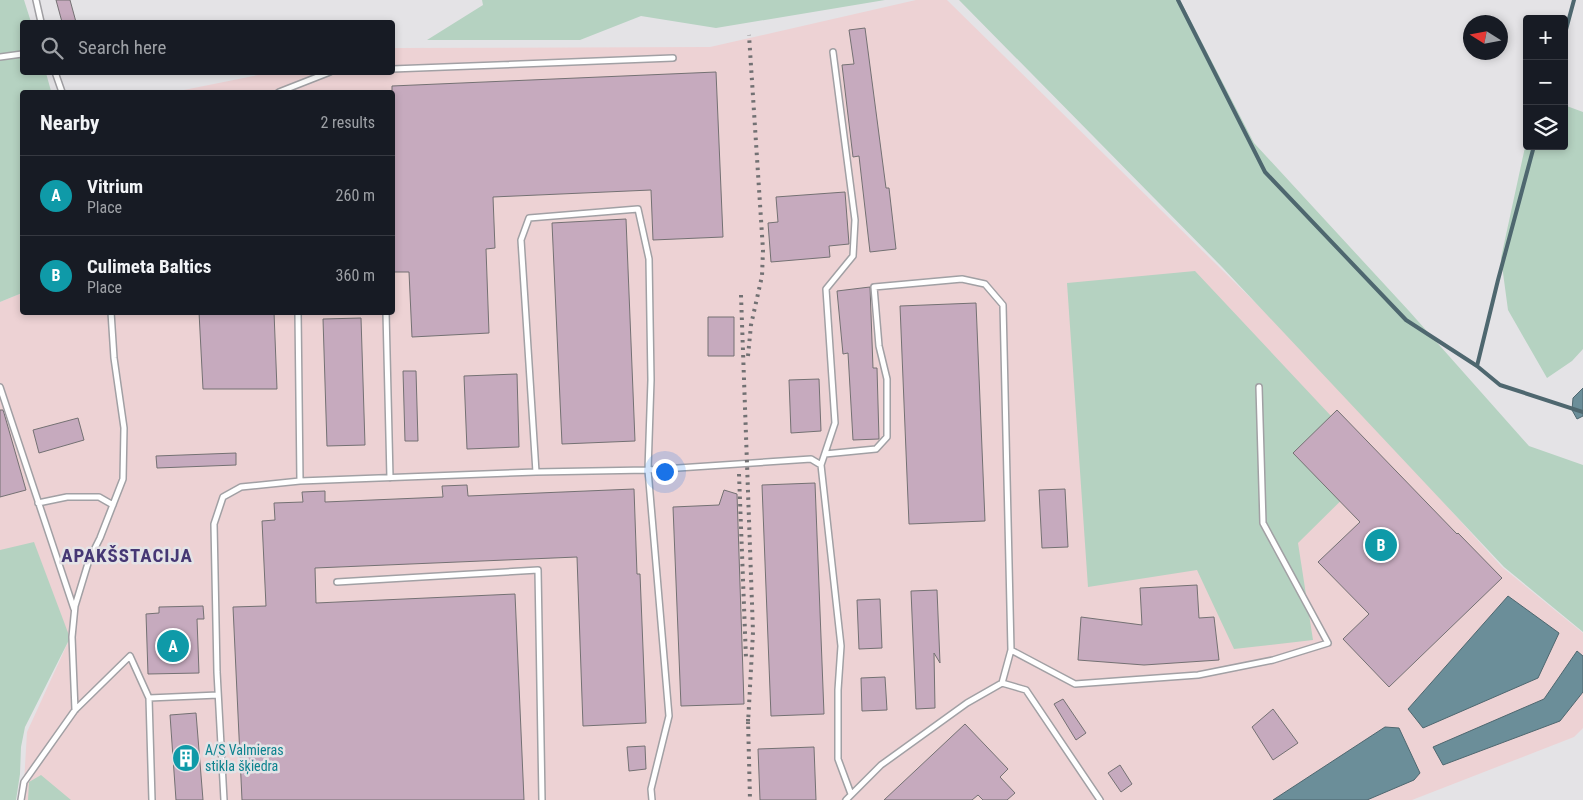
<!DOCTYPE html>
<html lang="en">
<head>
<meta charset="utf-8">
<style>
  body { margin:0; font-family:"Roboto Condensed",sans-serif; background:#242831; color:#f1f3f6 }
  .controls { position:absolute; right:15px; top:15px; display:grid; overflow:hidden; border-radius:5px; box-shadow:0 2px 8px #0003 }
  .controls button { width:45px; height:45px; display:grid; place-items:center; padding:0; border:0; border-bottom:1px solid #363941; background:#171b24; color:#f1f3f6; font:25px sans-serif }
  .compass { position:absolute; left:1463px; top:15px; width:45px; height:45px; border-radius:50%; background:#171b24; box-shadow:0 2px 8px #0003; rotate:281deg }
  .you { position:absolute; left:664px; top:471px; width:18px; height:18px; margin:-12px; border:4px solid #fff; border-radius:50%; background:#1a73e8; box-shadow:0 0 0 8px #1a73e833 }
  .badge { display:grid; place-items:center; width:32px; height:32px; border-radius:50%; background:#b4a5dd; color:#fff; font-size:16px; font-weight:700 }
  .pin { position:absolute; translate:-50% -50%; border:2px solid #fff; box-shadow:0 1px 5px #0006 }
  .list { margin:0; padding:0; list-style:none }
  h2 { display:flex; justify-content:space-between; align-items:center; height:65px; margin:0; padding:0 20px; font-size:21px }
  h2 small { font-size:16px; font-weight:400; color:#9ea1a6 }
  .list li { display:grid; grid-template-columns:32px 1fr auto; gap:15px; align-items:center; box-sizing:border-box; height:80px; padding:0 20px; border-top:1px solid #363941 }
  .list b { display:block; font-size:19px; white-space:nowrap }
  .list p { margin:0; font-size:16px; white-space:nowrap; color:#9ea1a6 }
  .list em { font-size:16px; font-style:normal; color:#9ea1a6 }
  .icon { flex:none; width:28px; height:28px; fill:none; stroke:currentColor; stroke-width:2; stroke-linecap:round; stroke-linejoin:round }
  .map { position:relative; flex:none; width:1583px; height:800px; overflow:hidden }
  .search { position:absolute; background:#171b24; box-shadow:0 2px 8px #0003; left:20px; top:20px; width:375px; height:55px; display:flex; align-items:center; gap:12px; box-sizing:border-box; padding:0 18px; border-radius:5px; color:#9ea1a6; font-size:19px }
  .panel { position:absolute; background:#171b24; box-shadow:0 2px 8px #0003; left:20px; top:90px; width:375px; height:225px; border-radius:5px }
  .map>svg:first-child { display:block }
  .industrial { fill:#edd2d4 }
  .green { fill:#b5d2c1 }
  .water { fill:#6b8e99; stroke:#4e676f }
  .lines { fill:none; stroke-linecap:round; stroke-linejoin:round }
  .stream { stroke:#4e676f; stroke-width:4 }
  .building { fill:#c6aabe; stroke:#747173 }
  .service-casing { stroke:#a1a0a4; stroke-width:8 }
  .service { stroke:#fff; stroke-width:5 }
  .rail { stroke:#727173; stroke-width:4; stroke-dasharray:2.5 5; stroke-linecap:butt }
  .labels { text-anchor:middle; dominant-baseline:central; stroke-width:5; stroke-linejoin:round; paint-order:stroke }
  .culture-label { font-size:14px; fill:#0d838f; stroke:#e4e3e6; text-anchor:start }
  .district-label { font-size:19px; font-weight:bold; letter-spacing:1px; fill:#463774; stroke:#e4e3e6 }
</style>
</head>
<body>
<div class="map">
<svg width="1583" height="800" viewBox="0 0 1583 800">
  <rect width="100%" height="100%" fill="#e4e3e6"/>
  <!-- industrial -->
  <path class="industrial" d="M 916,0 L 947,0 L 1323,369 L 1502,567 L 1583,633 L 1583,728 L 1574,737 L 1412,800 L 23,800 L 27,732 L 70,638 L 0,550 L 0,302 L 22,293 L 22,312 L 392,312 L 392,92 L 174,92 L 268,73 L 392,72 L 393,48 L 710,47 Z"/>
  <!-- green -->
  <path class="green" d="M 0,0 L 24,0 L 31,22 L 22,22 L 22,72 L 46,73 L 51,91 L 22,92 L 22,293 L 0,302 Z
    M 482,0 L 885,0 L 716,28 L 641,16 L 580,40 L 427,40 L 483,5 Z
    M 959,0 L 1180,0 L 1254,143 L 1409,311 L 1529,446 L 1583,465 L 1583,632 L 1504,567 L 1222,267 Z
    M 1564,105 L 1583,112 L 1583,349 L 1572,361 L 1547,378 L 1508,310 L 1501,258 L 1527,138 L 1527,146 L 1564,146 Z
    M 1195,271 L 1377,465 L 1298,543 L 1313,640 L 1234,649 L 1197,570 L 1088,587 L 1067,283 Z
    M 34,542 L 70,638 L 25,727 L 21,747 L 20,774 L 16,800 L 0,800 L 0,550 Z
    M 41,775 L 71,800 L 28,800 L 29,782 Z"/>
  <!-- water -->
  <path class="water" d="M 1583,388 L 1583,416 L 1577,419 L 1572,410 L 1573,398 Z
    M 1508,596 L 1559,633 L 1538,678 L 1423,728 L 1408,709 Z
    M 1577,651 L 1583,656 L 1583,692 L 1560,721 L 1443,765 L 1433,747 L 1544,699 Z
    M 1385,727 L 1399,728 L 1420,773 L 1414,780 L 1367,800 L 1273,800 Z"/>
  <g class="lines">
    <!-- stream -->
    <path class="stream" d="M 1178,0 L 1265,172 L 1406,320 L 1477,366
      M 1564,37 L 1574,0
      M 1534,146 L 1498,280 L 1477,366 L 1500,385 L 1583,412"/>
  </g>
  <!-- building -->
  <path class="building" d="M 56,0 L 70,0 L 76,22 L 62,22 Z
    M 865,28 L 886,188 L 889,188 L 896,249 L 870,252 L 859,156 L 853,157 L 842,65 L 854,64 L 849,30 Z
    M 716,72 L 723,237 L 653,240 L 651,190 L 493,197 L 495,248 L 486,249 L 489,333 L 412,337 L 409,272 L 392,272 L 392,86 Z
    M 845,192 L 849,244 L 829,246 L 830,257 L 771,262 L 768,223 L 778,222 L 776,197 Z
    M 626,219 L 635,441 L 562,444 L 552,223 Z
    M 870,287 L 873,368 L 877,368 L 879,439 L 853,440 L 848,353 L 843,354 L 837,291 Z
    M 976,303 L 985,521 L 909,524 L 900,306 Z
    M 199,312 L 274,312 L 277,389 L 203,389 Z
    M 708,317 L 734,317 L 734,356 L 708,356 Z
    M 361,318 L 365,445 L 327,446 L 323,319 Z
    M 403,371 L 416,371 L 418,441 L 405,441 Z
    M 517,374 L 519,447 L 467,449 L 464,376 Z
    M 819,379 L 821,431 L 791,433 L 789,380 Z
    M 0,410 L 3,410 L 4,413 L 26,490 L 0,497 Z
    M 1337,410 L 1457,534 L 1458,533 L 1502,578 L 1389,687 L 1343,639 L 1369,614 L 1318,562 L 1360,522 L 1293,453 Z
    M 78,418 L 84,440 L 39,453 L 33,430 Z
    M 236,453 L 236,465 L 157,468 L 156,456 Z
    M 815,483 L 824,714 L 771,716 L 762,485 Z
    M 467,485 L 468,496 L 634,489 L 637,574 L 640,574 L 646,723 L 583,726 L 577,557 L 315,568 L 316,603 L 515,594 L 524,800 L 242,800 L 233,607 L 266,606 L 262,521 L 275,520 L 274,503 L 303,502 L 302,492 L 325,491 L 325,502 L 443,497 L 442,486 Z
    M 1065,489 L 1068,547 L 1042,548 L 1039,490 Z
    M 724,490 L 737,494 L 744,704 L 681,706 L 673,507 L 719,505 Z
    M 1197,585 L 1199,618 L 1214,617 L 1219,660 L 1144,665 L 1078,660 L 1081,617 L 1142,625 L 1140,588 Z
    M 937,590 L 940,663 L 934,653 L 935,708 L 916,709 L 911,591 Z
    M 880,599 L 882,648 L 859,649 L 857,600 Z
    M 203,606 L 204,619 L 197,619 L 199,673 L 148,674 L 146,614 L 159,613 L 159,607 Z
    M 885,677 L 887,710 L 862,711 L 861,678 Z
    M 1063,699 L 1086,733 L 1076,740 L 1054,704 Z
    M 1273,709 L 1298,743 L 1273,760 L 1252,727 Z
    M 196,713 L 203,800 L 176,800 L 170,715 Z
    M 965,724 L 1008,769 L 1000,777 L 1015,793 L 1007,800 L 983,800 L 978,795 L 972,800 L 884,800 Z
    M 645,746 L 646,769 L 629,771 L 627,747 Z
    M 814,747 L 816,800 L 760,800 L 758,749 Z
    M 1120,765 L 1132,784 L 1121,792 L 1108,773 Z"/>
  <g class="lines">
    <!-- service casing -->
    <g class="service-casing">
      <path id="service" d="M 36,0 L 41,22
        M 0,57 L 22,54
        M 392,69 L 673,58
        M 55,72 L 62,92
        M 279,92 L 330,72
        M 298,312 L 300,481
        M 386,312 L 390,478
        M 0,387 L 74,609
        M 825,454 L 876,449 L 887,437 L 887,379 L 879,346 L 874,287 L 962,279 L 985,284 L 1003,305 L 1011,650 L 1002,683
        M 821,465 L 835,423 L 826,289 L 853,256 L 855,220 L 833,52
        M 536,472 L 521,240 L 529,218 L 638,209 L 649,259 L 651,380 L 648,470 L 811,459 L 821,465 L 841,646 L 838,690 L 838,759 L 851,794
        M 38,503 L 67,497 L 99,497 L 113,505
        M 337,582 L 538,570 L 542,800
        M 1011,650 L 1075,684 L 1198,675 L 1273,660 L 1328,643 L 1263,523 L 1259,387
        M 149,698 L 218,695
        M 75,710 L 72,637 L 75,606 L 89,560 L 100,538 L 123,479 L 124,428 L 114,358 L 111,312
        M 21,800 L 24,782 L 75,710 L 130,656 L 149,698 L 152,800
        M 224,800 L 217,672 L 214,524 L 223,497 L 241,487 L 300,481 L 536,472 L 648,470 L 669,716 L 651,789 L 652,800
        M 846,800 L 881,765 L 967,703 L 1002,683 L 1026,690 L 1100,800"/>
    </g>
    <!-- service -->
    <use href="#service" class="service"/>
    <!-- rail -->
    <path class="rail" d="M 741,295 L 753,632 L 748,724
      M 748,356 L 751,325 L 762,276 L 763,250 L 749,35
      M 739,474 L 746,659
      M 748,719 L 750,800"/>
  </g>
  <!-- icons -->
  <defs>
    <g id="building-disc" transform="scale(1.4375)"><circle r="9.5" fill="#0f9aa8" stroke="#e4e3e6"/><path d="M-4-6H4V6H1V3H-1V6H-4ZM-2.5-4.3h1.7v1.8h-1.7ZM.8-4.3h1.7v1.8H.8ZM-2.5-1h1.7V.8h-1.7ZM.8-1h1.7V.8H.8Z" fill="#fff"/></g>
  </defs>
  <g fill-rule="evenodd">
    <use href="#building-disc" x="186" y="758"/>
  </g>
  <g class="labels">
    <!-- culture labels -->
    <g class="culture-label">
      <text x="205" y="750">A/S Valmieras<tspan x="205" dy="16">stikla šķiedra</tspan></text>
    </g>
    <!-- district labels -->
    <g class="district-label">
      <text x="127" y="555">APAKŠSTACIJA</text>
    </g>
  </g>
</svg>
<div class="controls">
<button>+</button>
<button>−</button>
<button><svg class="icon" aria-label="layers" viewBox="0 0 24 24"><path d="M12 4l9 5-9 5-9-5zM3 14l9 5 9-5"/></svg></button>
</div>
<svg class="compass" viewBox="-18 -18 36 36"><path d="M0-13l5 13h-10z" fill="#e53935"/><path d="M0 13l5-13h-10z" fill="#9ea1a6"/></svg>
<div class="you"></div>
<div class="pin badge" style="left:173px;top:646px;background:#0f9aa8">A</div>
<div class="pin badge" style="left:1381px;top:545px;background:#0f9aa8">B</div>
<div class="search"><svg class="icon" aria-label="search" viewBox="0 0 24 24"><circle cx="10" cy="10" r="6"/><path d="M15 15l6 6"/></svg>Search here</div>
<section class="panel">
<h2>Nearby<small>2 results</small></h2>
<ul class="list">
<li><span class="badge" style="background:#0f9aa8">A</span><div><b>Vitrium</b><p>Place</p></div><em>260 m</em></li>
<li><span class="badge" style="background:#0f9aa8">B</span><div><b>Culimeta Baltics</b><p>Place</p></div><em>360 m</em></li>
</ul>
</section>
</div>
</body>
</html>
